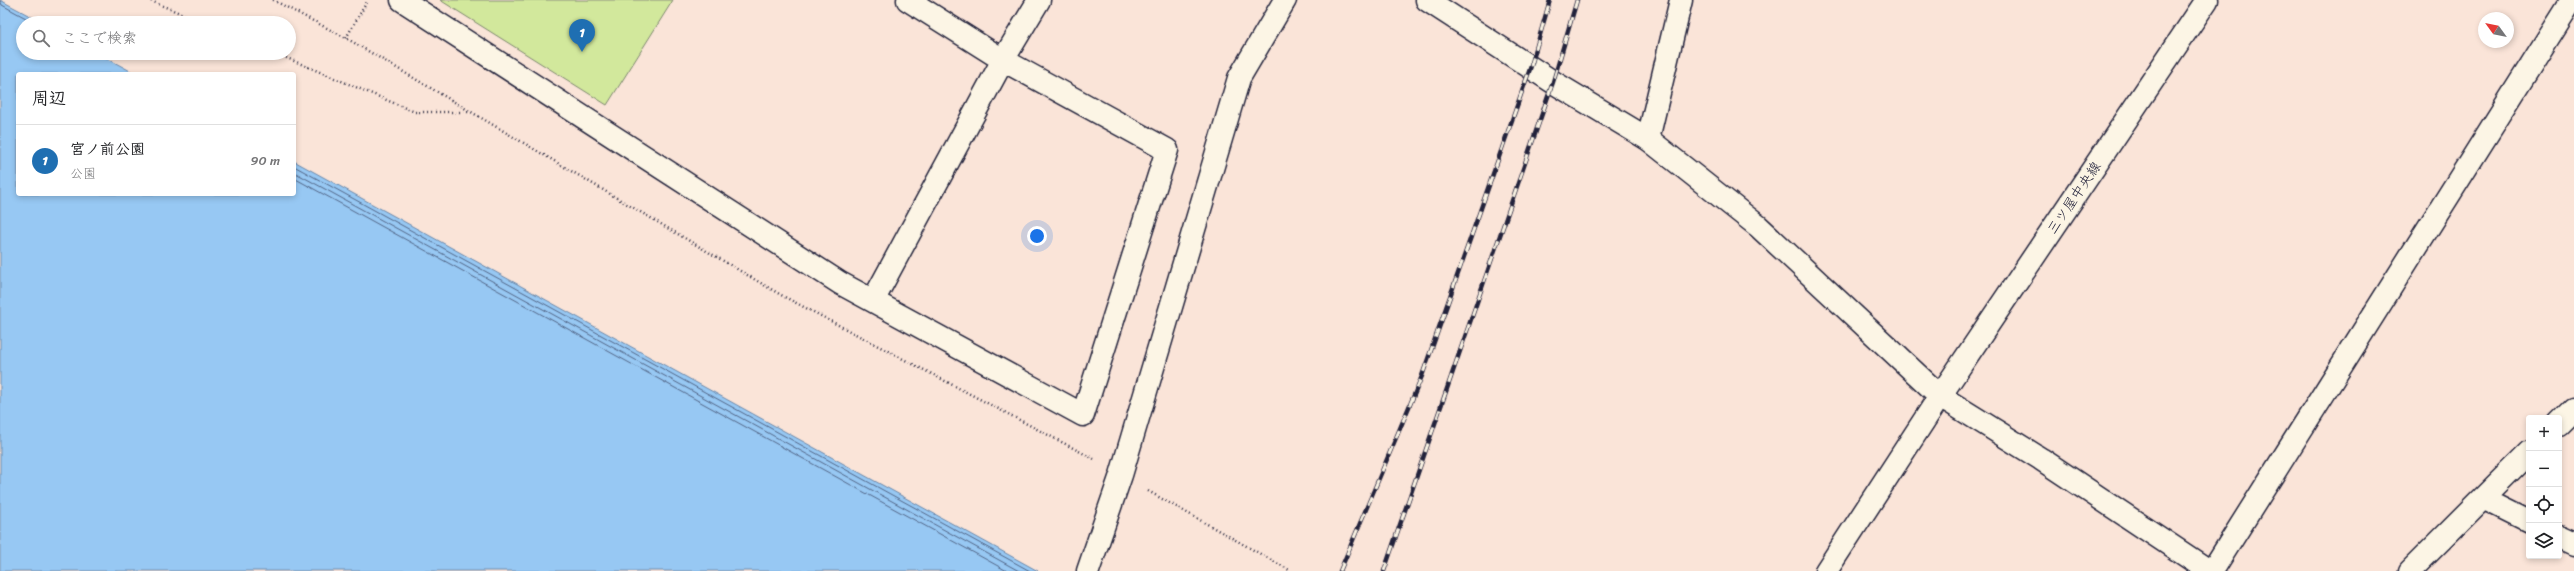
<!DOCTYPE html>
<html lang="ja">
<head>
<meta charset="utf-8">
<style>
  body { margin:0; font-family:Sriracha,"Klee One",sans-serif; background:#f6f6f6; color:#202124 }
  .controls { position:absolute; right:12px; bottom:12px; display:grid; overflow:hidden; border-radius:4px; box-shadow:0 2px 6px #0003 }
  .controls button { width:36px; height:36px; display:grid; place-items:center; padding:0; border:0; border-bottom:1px solid #e0e0e0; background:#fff; color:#202124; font:20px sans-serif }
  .compass { position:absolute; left:2478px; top:12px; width:36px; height:36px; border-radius:50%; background:#fff; box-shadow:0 2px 6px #0003; rotate:303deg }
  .you { position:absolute; left:1037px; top:236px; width:14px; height:14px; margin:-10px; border:3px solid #fff; border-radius:50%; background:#1a73e8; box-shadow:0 0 0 6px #1a73e833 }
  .badge { display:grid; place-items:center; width:26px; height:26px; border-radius:50%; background:#1f6fb2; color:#fff; font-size:13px; font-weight:700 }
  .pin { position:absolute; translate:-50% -33px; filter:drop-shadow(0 1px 2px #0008) }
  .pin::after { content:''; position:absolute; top:21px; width:14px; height:12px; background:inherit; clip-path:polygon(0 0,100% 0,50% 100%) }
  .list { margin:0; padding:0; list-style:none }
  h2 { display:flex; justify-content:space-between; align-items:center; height:52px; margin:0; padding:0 16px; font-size:17px }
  h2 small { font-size:13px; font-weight:400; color:#757577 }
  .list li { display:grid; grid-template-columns:26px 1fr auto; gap:12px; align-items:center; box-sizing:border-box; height:72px; padding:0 16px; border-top:1px solid #e0e0e0 }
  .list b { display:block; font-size:15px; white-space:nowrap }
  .list p { margin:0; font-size:13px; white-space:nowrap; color:#757577 }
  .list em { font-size:13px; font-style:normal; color:#757577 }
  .icon { flex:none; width:22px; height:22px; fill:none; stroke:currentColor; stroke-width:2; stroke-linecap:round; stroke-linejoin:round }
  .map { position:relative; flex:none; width:2574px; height:571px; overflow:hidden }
  .search { position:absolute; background:#fff; box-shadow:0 2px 6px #0003; left:16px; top:16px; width:280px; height:44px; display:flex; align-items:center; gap:10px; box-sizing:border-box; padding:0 14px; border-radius:22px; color:#757577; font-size:15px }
  .panel { position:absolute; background:#fff; box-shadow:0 2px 6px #0003; left:16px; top:72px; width:280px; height:124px; border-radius:4px }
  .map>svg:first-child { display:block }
  .green { fill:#d2e89c; stroke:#7a856c }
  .water { fill:#97c8f3; stroke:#6886a9 }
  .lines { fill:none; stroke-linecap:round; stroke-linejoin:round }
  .shore { stroke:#516485; stroke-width:1 }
  .minor-casing { stroke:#22223b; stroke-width:25 }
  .tertiary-casing { stroke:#22223b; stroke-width:25 }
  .secondary-casing { stroke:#22223b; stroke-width:25 }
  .path { stroke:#22223b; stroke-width:2.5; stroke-dasharray:1 3; stroke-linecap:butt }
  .minor { stroke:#fcf5e5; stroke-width:22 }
  .tertiary { stroke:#fcf5e5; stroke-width:22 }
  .secondary { stroke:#fcf5e5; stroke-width:22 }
  .rail-casing { stroke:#22223b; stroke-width:4.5 }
  .rail { stroke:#fcf5e5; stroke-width:3; stroke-dasharray:9; stroke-linecap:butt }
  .labels { text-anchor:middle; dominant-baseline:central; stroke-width:4; stroke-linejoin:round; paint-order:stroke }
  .street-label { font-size:14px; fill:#22223b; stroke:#fcf5e5 }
</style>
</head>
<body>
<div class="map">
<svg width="2574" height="571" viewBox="0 0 2574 571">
  <rect width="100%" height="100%" fill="#fae4d8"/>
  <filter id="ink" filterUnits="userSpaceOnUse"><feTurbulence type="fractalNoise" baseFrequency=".025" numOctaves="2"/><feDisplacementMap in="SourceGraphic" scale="8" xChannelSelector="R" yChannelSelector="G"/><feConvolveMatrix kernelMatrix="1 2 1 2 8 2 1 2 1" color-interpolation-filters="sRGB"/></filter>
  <g filter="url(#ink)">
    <!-- green -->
    <path class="green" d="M 440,0 L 673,0 L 607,105 Z"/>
    <!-- water -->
    <path class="water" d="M 0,0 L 43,23 L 23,23 L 23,53 L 97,53 L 136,74 L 18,74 L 18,194 L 294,194 L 294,161 L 1038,571 L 0,571 Z"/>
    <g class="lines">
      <!-- shore -->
      <path class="shore" d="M 0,0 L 2,5 L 35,23
        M 294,166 L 1030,571
        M 294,172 L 1019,571
        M 294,178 L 1007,571"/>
      <!-- minor casing -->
      <g class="minor-casing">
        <path id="minor" d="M 402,0 L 840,283 L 1083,415 L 1167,150 L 1003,60 L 908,0
          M 1648,139 L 1681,0
          M 874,299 L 1003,60 L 1039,0
          M 2559,424 L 2574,409
          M 2483,498 L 2529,521
          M 2559,536 L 2574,543
          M 1826,571 L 1940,396
          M 2212,571 L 2572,0
          M 2410,571 L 2529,452"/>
      </g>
      <!-- tertiary casing -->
      <g class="tertiary-casing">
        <path id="tertiary" d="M 1940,396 L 2041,459 L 2209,571"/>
      </g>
      <!-- secondary casing -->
      <g class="secondary-casing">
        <path id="secondary" d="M 1427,0 L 1553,82 L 1648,139 L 1758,226 L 1940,396 L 2207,0
          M 1088,571 L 1121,475 L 1239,78 L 1285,0"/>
      </g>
      <!-- path -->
      <path class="path" d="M 273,0 L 346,38 L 781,295 L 1094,459
        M 151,1 L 204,23
        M 346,38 L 368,0
        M 275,53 L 415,112 L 469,112
        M 1148,491 L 1291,571"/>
      <!-- minor -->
      <use href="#minor" class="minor"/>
      <!-- tertiary -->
      <use href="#tertiary" class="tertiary"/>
      <!-- secondary -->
      <use href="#secondary" class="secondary"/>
      <!-- rail casing -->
      <g class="rail-casing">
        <path id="rail" d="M 1340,571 L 1422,376 L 1531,66 L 1550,0
          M 1384,571 L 1553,82 L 1577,0"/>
      </g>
      <!-- rail -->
      <use href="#rail" class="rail"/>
    </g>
  </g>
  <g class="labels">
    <!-- street labels -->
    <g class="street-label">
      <text transform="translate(2074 198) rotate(-56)">三ツ屋中央線</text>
    </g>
  </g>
</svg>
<div class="controls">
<button>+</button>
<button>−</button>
<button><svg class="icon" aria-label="locate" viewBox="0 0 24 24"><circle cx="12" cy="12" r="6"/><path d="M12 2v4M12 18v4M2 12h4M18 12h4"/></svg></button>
<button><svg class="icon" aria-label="layers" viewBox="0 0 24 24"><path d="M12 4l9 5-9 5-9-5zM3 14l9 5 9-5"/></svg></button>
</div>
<svg class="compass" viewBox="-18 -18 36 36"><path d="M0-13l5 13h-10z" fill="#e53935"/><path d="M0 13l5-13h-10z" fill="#757577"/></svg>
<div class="you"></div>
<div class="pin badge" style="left:582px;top:52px">1</div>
<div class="search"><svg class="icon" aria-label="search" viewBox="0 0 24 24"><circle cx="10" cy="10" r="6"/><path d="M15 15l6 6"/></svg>ここで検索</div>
<section class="panel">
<h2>周辺<small></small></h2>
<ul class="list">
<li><span class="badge">1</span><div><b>宮ノ前公園</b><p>公園</p></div><em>90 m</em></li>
</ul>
</section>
</div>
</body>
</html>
